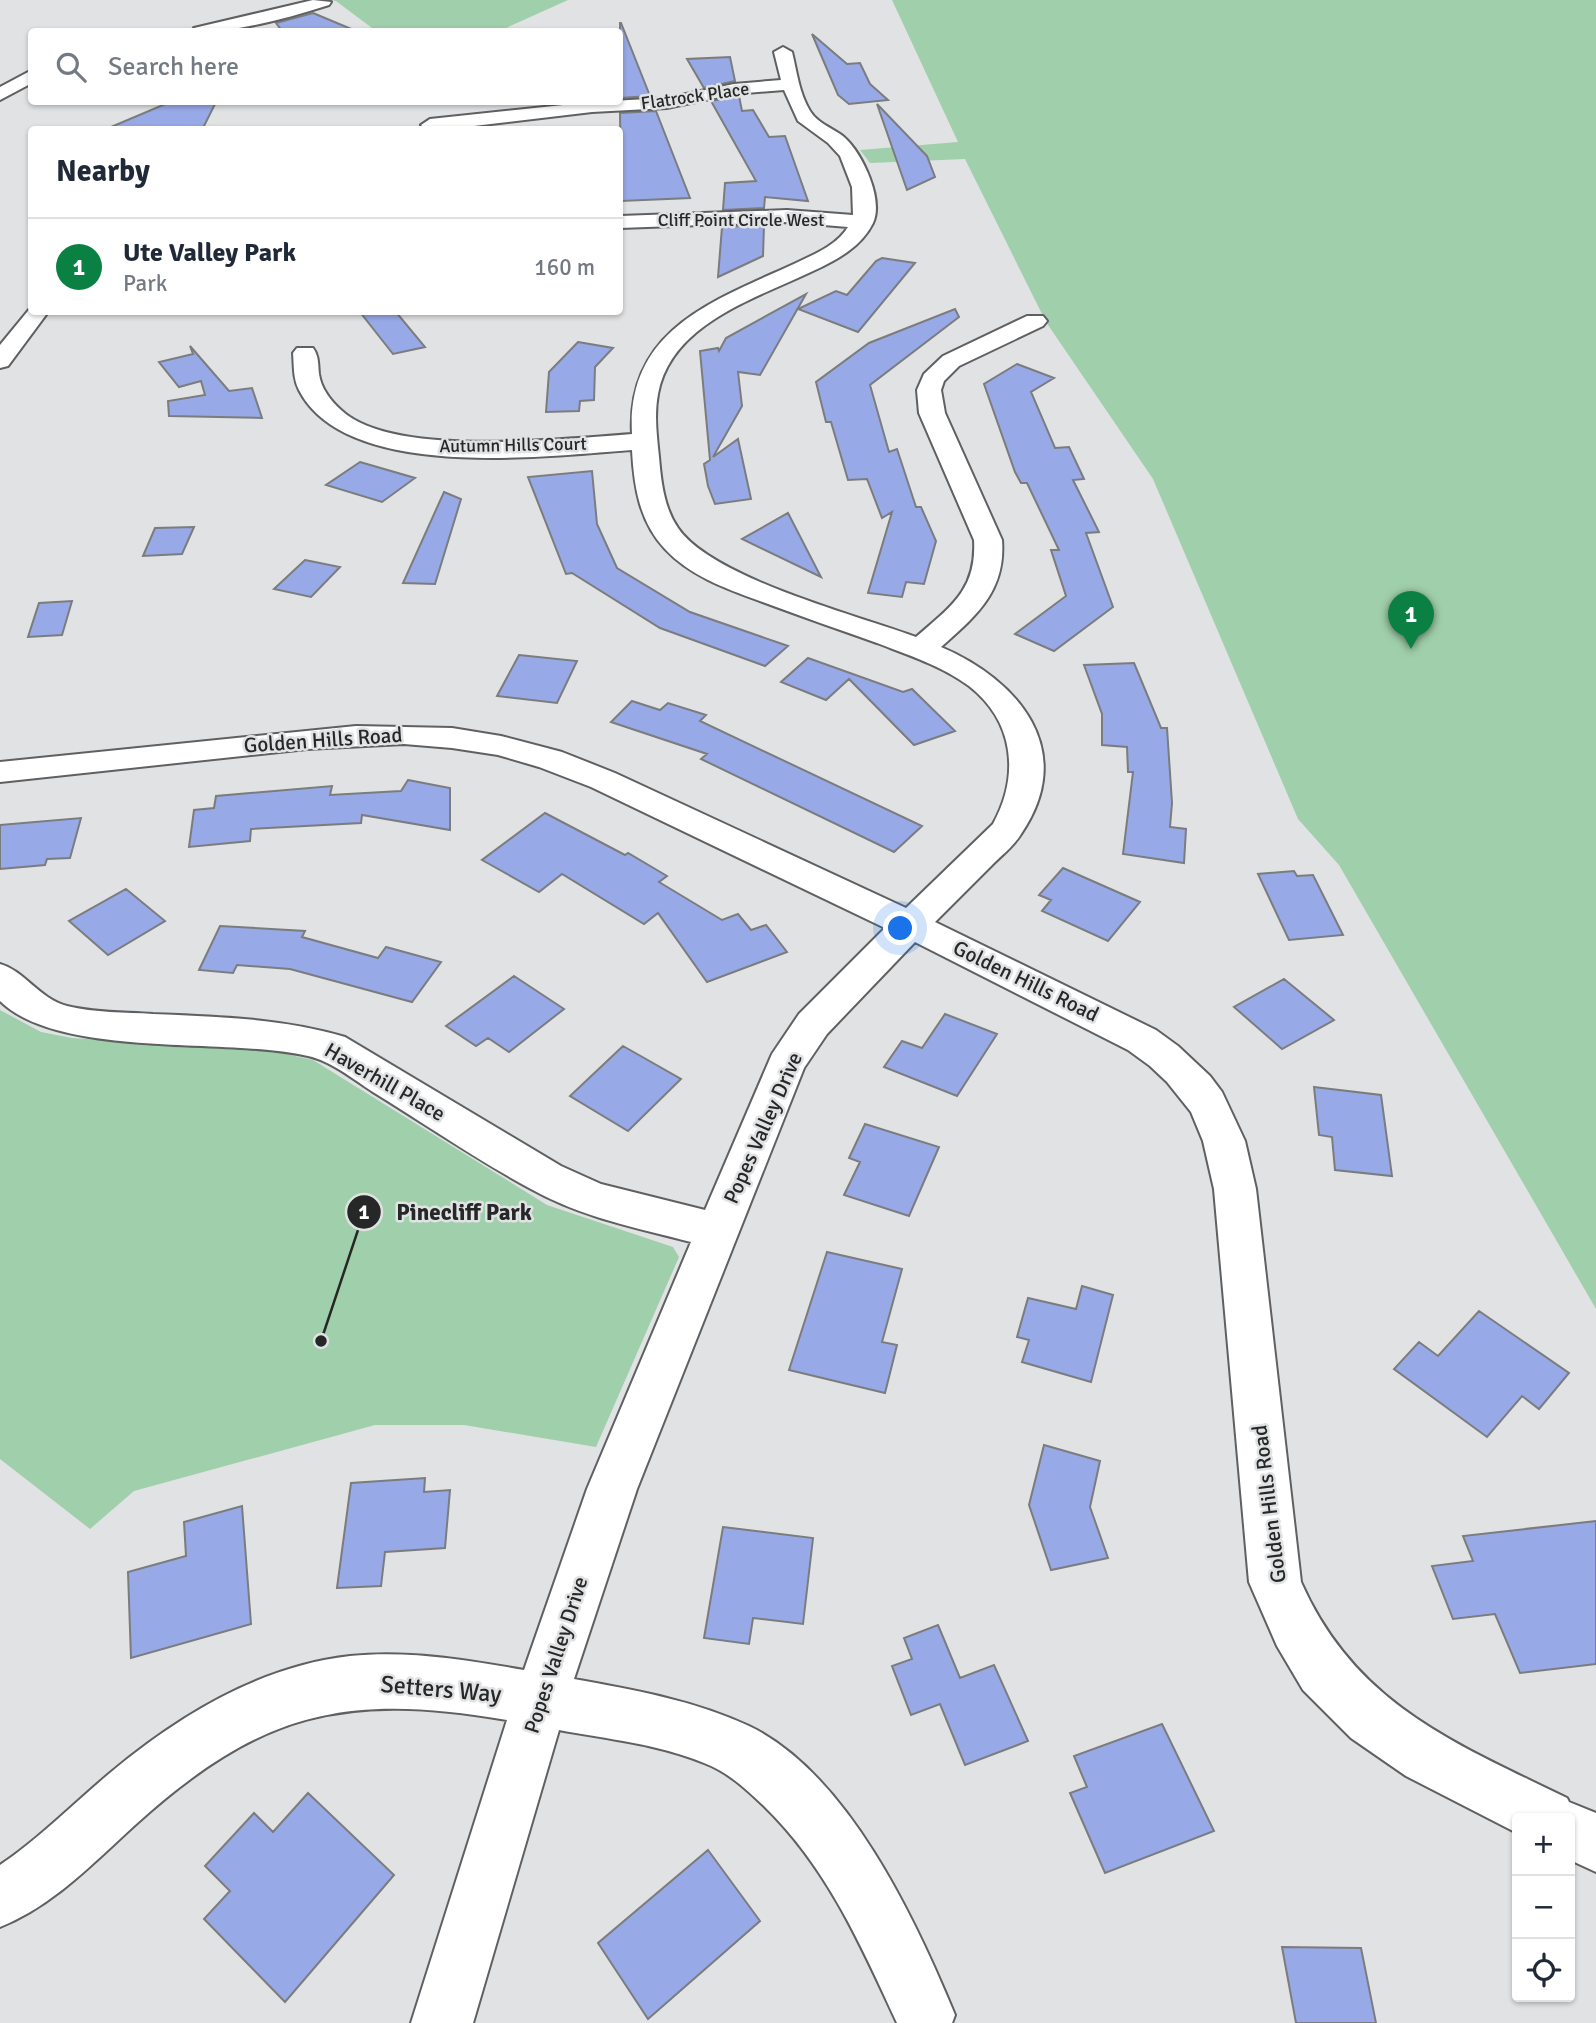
<!DOCTYPE html>
<html lang="en">
<head>
<meta charset="utf-8">
<style>
  body { margin:0; font-family:Signika,sans-serif; background:#f2f2f3; color:#1f2937 }
  .controls { position:absolute; right:21px; bottom:21px; display:grid; overflow:hidden; border-radius:7px; box-shadow:0 2px 5px #0004 }
  .controls button { width:63px; height:63px; display:grid; place-items:center; padding:0; border:0; border-bottom:2px solid #e0e1e3; background:#fff; color:#1f2937; font:35px sans-serif }
  .you { position:absolute; left:901px; top:929px; width:24px; height:24px; margin:-18px; border:5px solid #fff; border-radius:50%; background:#1a73e8; box-shadow:0 0 0 10px #1a73e833 }
  .badge { display:grid; place-items:center; width:46px; height:46px; border-radius:50%; background:#0b8043; color:#fff; font-size:23px; font-weight:700 }
  .pin { position:absolute; translate:-50% -58px; filter:drop-shadow(0 2px 4px #0008) }
  .pin::after { content:''; position:absolute; top:37px; width:24px; height:21px; background:inherit; clip-path:polygon(0 0,100% 0,50% 100%) }
  .list { margin:0; padding:0; list-style:none }
  h2 { display:flex; justify-content:space-between; align-items:center; height:91px; margin:0; padding:0 28px; font-size:30px }
  h2 small { font-size:23px; font-weight:400; color:#747a83 }
  .list li { display:grid; grid-template-columns:46px 1fr auto; gap:21px; align-items:center; box-sizing:border-box; height:98px; padding:0 28px; border-top:2px solid #e0e1e3 }
  .list b { display:block; font-size:26px; white-space:nowrap }
  .list p { margin:0; font-size:23px; white-space:nowrap; color:#747a83 }
  .list em { font-size:23px; font-style:normal; color:#747a83 }
  .icon { flex:none; width:38px; height:38px; fill:none; stroke:currentColor; stroke-width:2; stroke-linecap:round; stroke-linejoin:round }
  .map { position:relative; flex:none; width:1596px; height:2023px; overflow:hidden }
  .search { position:absolute; background:#fff; box-shadow:0 2px 5px #0004; left:28px; top:28px; width:595px; height:77px; display:flex; align-items:center; gap:18px; box-sizing:border-box; padding:0 24px; border-radius:7px; color:#747a83; font-size:26px }
  .panel { position:absolute; background:#fff; box-shadow:0 2px 5px #0004; left:28px; top:126px; width:595px; height:189px; border-radius:7px }
  .map>svg:first-child { display:block }
  .green { fill:#a0cfab }
  .building { fill:#98a9e7; stroke:#7b7c7e; stroke-width:2 }
  .lines { fill:none; stroke-linecap:round; stroke-linejoin:round }
  .street-casing { stroke:#5f6062; stroke-width:4 }
  .street { fill:#fff; fill-rule:evenodd }
  .labels { text-anchor:middle; dominant-baseline:central; stroke-width:5; stroke-linejoin:round; paint-order:stroke }
  .far-street-label { font-size:18px; fill:#262727; stroke:#e1e2e4 }
  .street-label { font-size:21px; fill:#262727; stroke:#e1e2e4 }
  .near-street-label { font-size:24px; fill:#262727; stroke:#e1e2e4 }
  .leader { fill:none; stroke:#262727; stroke-width:2.5 }
  .callout-dot { fill:#262727; stroke:#e1e2e4; stroke-width:2.5 }
  .mark-label { font-size:21px; text-anchor:middle; font-weight:bold; fill:#fff }
  .callout-label { font-size:23px; text-anchor:middle; font-weight:bold; fill:#262727; stroke:#e1e2e4; stroke-width:5; stroke-linejoin:round; paint-order:stroke }
</style>
</head>
<body>
<div class="map">
<svg width="1596" height="2023" viewBox="0 0 1596 2023">
  <rect width="100%" height="100%" fill="#e1e2e4"/>
  <!-- green -->
  <path class="green" d="M 331,0 L 568,0 L 497,32 L 376,31 L 336,1 Z
    M 892,0 L 1596,0 L 1596,1309 L 1339,865 L 1298,819 L 1153,479 L 1046,322 L 965,159 L 870,163 L 860,150 L 958,142 Z
    M 0,1010 L 41,1032 L 72,1038 L 277,1052 L 313,1060 L 547,1205 L 673,1247 L 679,1257 L 596,1447 L 464,1425 L 375,1425 L 134,1491 L 90,1529 L 0,1459 Z"/>
  <!-- building -->
  <path class="building" d="M 313,13 L 356,31 L 356,32 L 283,32 L 276,23 Z
    M 620,23 L 621,23 L 650,96 L 620,98 Z
    M 812,34 L 847,64 L 860,63 L 870,84 L 888,100 L 849,104 L 838,95 Z
    M 730,57 L 735,81 L 704,88 L 687,59 Z
    M 739,96 L 742,111 L 753,110 L 769,137 L 785,136 L 808,201 L 765,197 L 764,208 L 723,210 L 725,183 L 756,181 L 711,101 Z
    M 170,102 L 216,102 L 202,130 L 104,130 Z
    M 877,104 L 927,156 L 935,177 L 907,190 Z
    M 656,111 L 690,198 L 621,201 L 620,113 Z
    M 764,225 L 763,256 L 718,277 L 722,227 Z
    M 882,258 L 915,263 L 858,332 L 798,309 L 836,291 L 847,295 L 876,261 Z
    M 806,294 L 760,375 L 738,372 L 742,406 L 713,457 L 738,439 L 751,499 L 715,504 L 708,486 L 704,464 L 710,460 L 700,351 L 718,348 L 719,351 L 726,338 Z
    M 955,309 L 959,317 L 870,385 L 889,452 L 897,449 L 916,507 L 921,507 L 936,541 L 924,584 L 906,582 L 902,597 L 868,593 L 892,512 L 882,518 L 867,479 L 848,480 L 831,422 L 826,422 L 816,382 L 869,343 Z
    M 360,312 L 396,312 L 425,347 L 393,354 Z
    M 578,342 L 613,348 L 595,367 L 594,400 L 580,401 L 579,411 L 546,412 L 549,372 Z
    M 190,346 L 229,391 L 252,388 L 262,418 L 169,416 L 168,401 L 205,395 L 201,381 L 179,387 L 159,362 L 193,354 Z
    M 1017,364 L 1054,378 L 1031,392 L 1055,448 L 1069,447 L 1084,479 L 1073,480 L 1099,532 L 1086,533 L 1113,607 L 1054,651 L 1015,634 L 1066,596 L 1051,550 L 1059,550 L 1027,483 L 1021,483 L 1015,472 L 984,384 Z
    M 360,462 L 415,478 L 382,502 L 326,485 Z
    M 592,471 L 597,524 L 617,568 L 690,612 L 788,646 L 765,666 L 660,628 L 572,573 L 566,574 L 528,477 Z
    M 444,492 L 461,499 L 435,584 L 403,583 Z
    M 788,513 L 821,577 L 742,539 Z
    M 194,527 L 182,554 L 143,556 L 155,528 Z
    M 305,560 L 340,567 L 311,597 L 274,589 Z
    M 72,601 L 62,635 L 28,637 L 39,603 Z
    M 519,655 L 577,661 L 557,703 L 497,696 Z
    M 808,658 L 903,692 L 912,689 L 955,731 L 914,745 L 849,679 L 826,700 L 781,682 Z
    M 1134,663 L 1161,728 L 1167,728 L 1172,803 L 1170,827 L 1186,829 L 1184,863 L 1123,854 L 1133,772 L 1128,772 L 1127,747 L 1102,745 L 1102,714 L 1084,665 Z
    M 632,701 L 660,710 L 668,703 L 706,715 L 700,721 L 922,826 L 894,852 L 701,759 L 707,754 L 611,722 Z
    M 408,780 L 450,788 L 450,830 L 362,815 L 361,823 L 251,829 L 250,841 L 189,847 L 194,810 L 214,808 L 216,796 L 332,786 L 330,795 L 401,791 Z
    M 545,813 L 625,855 L 628,853 L 667,876 L 659,882 L 722,920 L 738,914 L 751,930 L 766,925 L 787,952 L 707,982 L 658,913 L 644,924 L 562,874 L 539,892 L 482,860 Z
    M 81,818 L 70,858 L 47,859 L 45,865 L 0,869 L 0,825 Z
    M 1063,868 L 1140,902 L 1108,941 L 1042,911 L 1051,900 L 1039,895 Z
    M 1294,871 L 1297,876 L 1313,875 L 1343,935 L 1289,940 L 1258,874 Z
    M 126,889 L 165,921 L 108,955 L 69,921 Z
    M 220,926 L 305,931 L 302,937 L 378,958 L 386,947 L 441,962 L 412,1002 L 290,969 L 237,965 L 233,973 L 199,970 Z
    M 514,976 L 564,1009 L 509,1052 L 488,1038 L 476,1046 L 446,1026 Z
    M 1284,979 L 1334,1020 L 1282,1049 L 1234,1007 Z
    M 945,1014 L 997,1034 L 957,1096 L 884,1067 L 902,1041 L 922,1048 Z
    M 623,1046 L 681,1079 L 628,1131 L 570,1096 Z
    M 1314,1087 L 1381,1095 L 1392,1176 L 1335,1170 L 1332,1137 L 1319,1135 Z
    M 865,1124 L 939,1147 L 909,1216 L 844,1195 L 860,1162 L 849,1158 Z
    M 827,1252 L 902,1269 L 882,1342 L 897,1345 L 885,1393 L 789,1370 Z
    M 1082,1286 L 1113,1295 L 1091,1382 L 1022,1362 L 1029,1340 L 1017,1337 L 1028,1298 L 1076,1309 Z
    M 1479,1311 L 1569,1373 L 1539,1409 L 1522,1396 L 1487,1437 L 1394,1369 L 1419,1342 L 1438,1356 Z
    M 1044,1445 L 1100,1461 L 1090,1507 L 1108,1558 L 1051,1570 L 1029,1505 Z
    M 425,1478 L 424,1492 L 450,1490 L 445,1548 L 385,1552 L 381,1586 L 337,1588 L 351,1483 Z
    M 242,1506 L 251,1624 L 131,1658 L 128,1572 L 186,1556 L 184,1522 Z
    M 1596,1521 L 1596,1664 L 1520,1673 L 1495,1614 L 1453,1619 L 1432,1566 L 1473,1561 L 1463,1536 Z
    M 723,1527 L 813,1538 L 803,1624 L 753,1618 L 749,1644 L 704,1638 Z
    M 938,1625 L 960,1678 L 994,1665 L 1028,1741 L 965,1765 L 940,1704 L 911,1715 L 892,1666 L 912,1659 L 904,1638 Z
    M 1162,1724 L 1214,1831 L 1105,1873 L 1070,1793 L 1087,1787 L 1074,1756 Z
    M 308,1793 L 394,1875 L 285,2002 L 204,1919 L 230,1891 L 205,1866 L 254,1813 L 273,1832 Z
    M 708,1850 L 760,1921 L 648,2019 L 598,1943 Z
    M 1282,1947 L 1361,1948 L 1376,2023 L 1296,2023 Z"/>
  <g class="lines">
    <!-- street casing -->
    <g class="street-casing">
      <path id="street" d="M 313,0 L 331,2 L 329,5 C 284,19 239,32 192,32 L 194,28 Z
        M 783,47 L 792,52 C 797,72 799,93 810,111 C 818,124 833,128 844,137 C 862,153 884,199 873,223 C 861,247 837,260 813,271 C 757,298 671,323 658,394 C 654,415 657,437 659,457 C 661,481 664,508 678,528 C 712,578 856,615 916,637 C 950,607 977,590 974,540 L 919,413 L 917,390 L 924,374 L 943,356 L 1027,316 L 1043,316 L 1047,321 L 1043,326 L 959,366 L 944,381 L 941,390 L 945,413 L 1002,540 C 1006,591 976,616 941,647 C 1019,680 1078,751 1021,834 C 1014,846 1002,855 992,865 C 973,884 954,903 935,922 L 1156,1030 L 1178,1046 L 1210,1076 L 1222,1092 L 1245,1141 L 1256,1189 L 1301,1582 C 1355,1704 1454,1743 1567,1798 L 1569,1802 L 1596,1813 L 1596,1872 L 1570,1860 L 1570,1818 L 1517,1818 L 1517,1833 L 1406,1776 L 1351,1738 L 1303,1690 L 1277,1646 L 1249,1582 L 1214,1189 L 1203,1141 L 1191,1112 L 1167,1082 L 1150,1066 L 1128,1050 L 915,942 L 827,1034 L 804,1068 L 637,1489 L 574,1679 C 634,1690 693,1700 749,1726 C 847,1773 915,1918 955,2015 L 952,2023 L 897,2023 C 861,1945 827,1867 764,1806 C 746,1789 728,1772 704,1763 C 658,1744 607,1739 559,1730 L 473,2023 L 411,2023 L 507,1720 C 344,1692 260,1712 135,1825 C 93,1863 54,1905 0,1927 L 0,1865 C 40,1838 73,1804 110,1773 C 178,1716 260,1666 350,1656 C 408,1650 467,1660 524,1670 L 587,1489 L 691,1242 C 637,1228 581,1217 531,1189 C 477,1160 425,1124 373,1092 C 353,1079 331,1061 308,1056 C 226,1037 59,1059 0,1001 L 0,964 C 25,971 38,998 67,1006 C 95,1013 125,1012 153,1014 C 218,1017 282,1018 345,1037 L 561,1166 L 601,1184 L 705,1210 L 772,1054 L 799,1014 L 885,928 L 591,787 L 539,767 L 498,755 L 452,748 L 404,744 L 307,749 L 0,782 L 0,762 L 356,726 L 452,728 L 501,736 L 562,752 L 615,773 L 906,908 L 993,824 C 1020,775 1014,721 969,686 C 942,666 908,655 877,643 C 837,629 797,615 757,600 C 724,588 689,575 665,549 C 639,521 634,486 632,450 C 547,456 346,482 299,390 C 293,379 294,365 293,353 L 297,348 L 313,348 C 319,356 318,365 319,374 C 321,388 330,400 341,410 C 391,458 564,439 632,434 C 626,328 716,300 796,263 C 815,254 837,245 848,227 L 787,222 L 620,228 L 620,216 L 787,210 L 853,215 L 852,187 L 840,156 L 828,143 L 798,121 L 784,90 L 734,94 L 667,108 L 592,112 L 440,130 L 426,130 L 421,125 L 430,119 L 592,102 L 667,98 L 734,84 L 781,80 L 774,52 Z
        M 32,70 L 32,83 L 0,100 L 0,87 Z
        M 32,306 L 32,312 L 48,312 L 8,366 L 0,368 L 0,345 Z"/>
    </g>
    <!-- street -->
    <use href="#street" class="street"/>
  </g>
  <g class="labels">
    <!-- far-street labels -->
    <g class="far-street-label">
      <text transform="translate(695 96) rotate(-8)">Flatrock Place</text>
      <text x="741" y="220">Cliff Point Circle West</text>
      <text transform="translate(513 445) rotate(-1)">Autumn Hills Court</text>
    </g>
    <!-- street labels -->
    <g class="street-label">
      <text transform="translate(323 740) rotate(-4)">Golden Hills Road</text>
      <text transform="translate(1026 981) rotate(26)">Golden Hills Road</text>
      <text transform="translate(385 1082) rotate(30)">Haverhill Place</text>
      <text transform="translate(763 1128) rotate(-66)">Popes Valley Drive</text>
      <text transform="translate(1269 1504) rotate(-97)">Golden Hills Road</text>
      <text transform="translate(556 1655) rotate(-72)">Popes Valley Drive</text>
    </g>
    <!-- near-street labels -->
    <g class="near-street-label">
      <text transform="translate(441 1689) rotate(5)">Setters Way</text>
    </g>
  </g>
  <!-- callouts -->
  <path class="leader" d="M321 1341L364 1212"/>
  <g class="callout-dot">
    <circle cx="321" cy="1341" r="7"/>
    <circle cx="364" cy="1212" r="18"/>
  </g>
  <g class="mark-label">
    <text x="364" y="1219">1</text>
  </g>
  <g class="callout-label">
    <text x="464" y="1220">Pinecliff Park</text>
  </g>
</svg>
<div class="controls">
<button>+</button>
<button>−</button>
<button><svg class="icon" aria-label="locate" viewBox="0 0 24 24"><circle cx="12" cy="12" r="6"/><path d="M12 2v4M12 18v4M2 12h4M18 12h4"/></svg></button>
</div>
<div class="you"></div>
<div class="pin badge" style="left:1411px;top:649px">1</div>
<div class="search"><svg class="icon" aria-label="search" viewBox="0 0 24 24"><circle cx="10" cy="10" r="6"/><path d="M15 15l6 6"/></svg>Search here</div>
<section class="panel">
<h2>Nearby<small></small></h2>
<ul class="list">
<li><span class="badge">1</span><div><b>Ute Valley Park</b><p>Park</p></div><em>160 m</em></li>
</ul>
</section>
</div>
</body>
</html>
